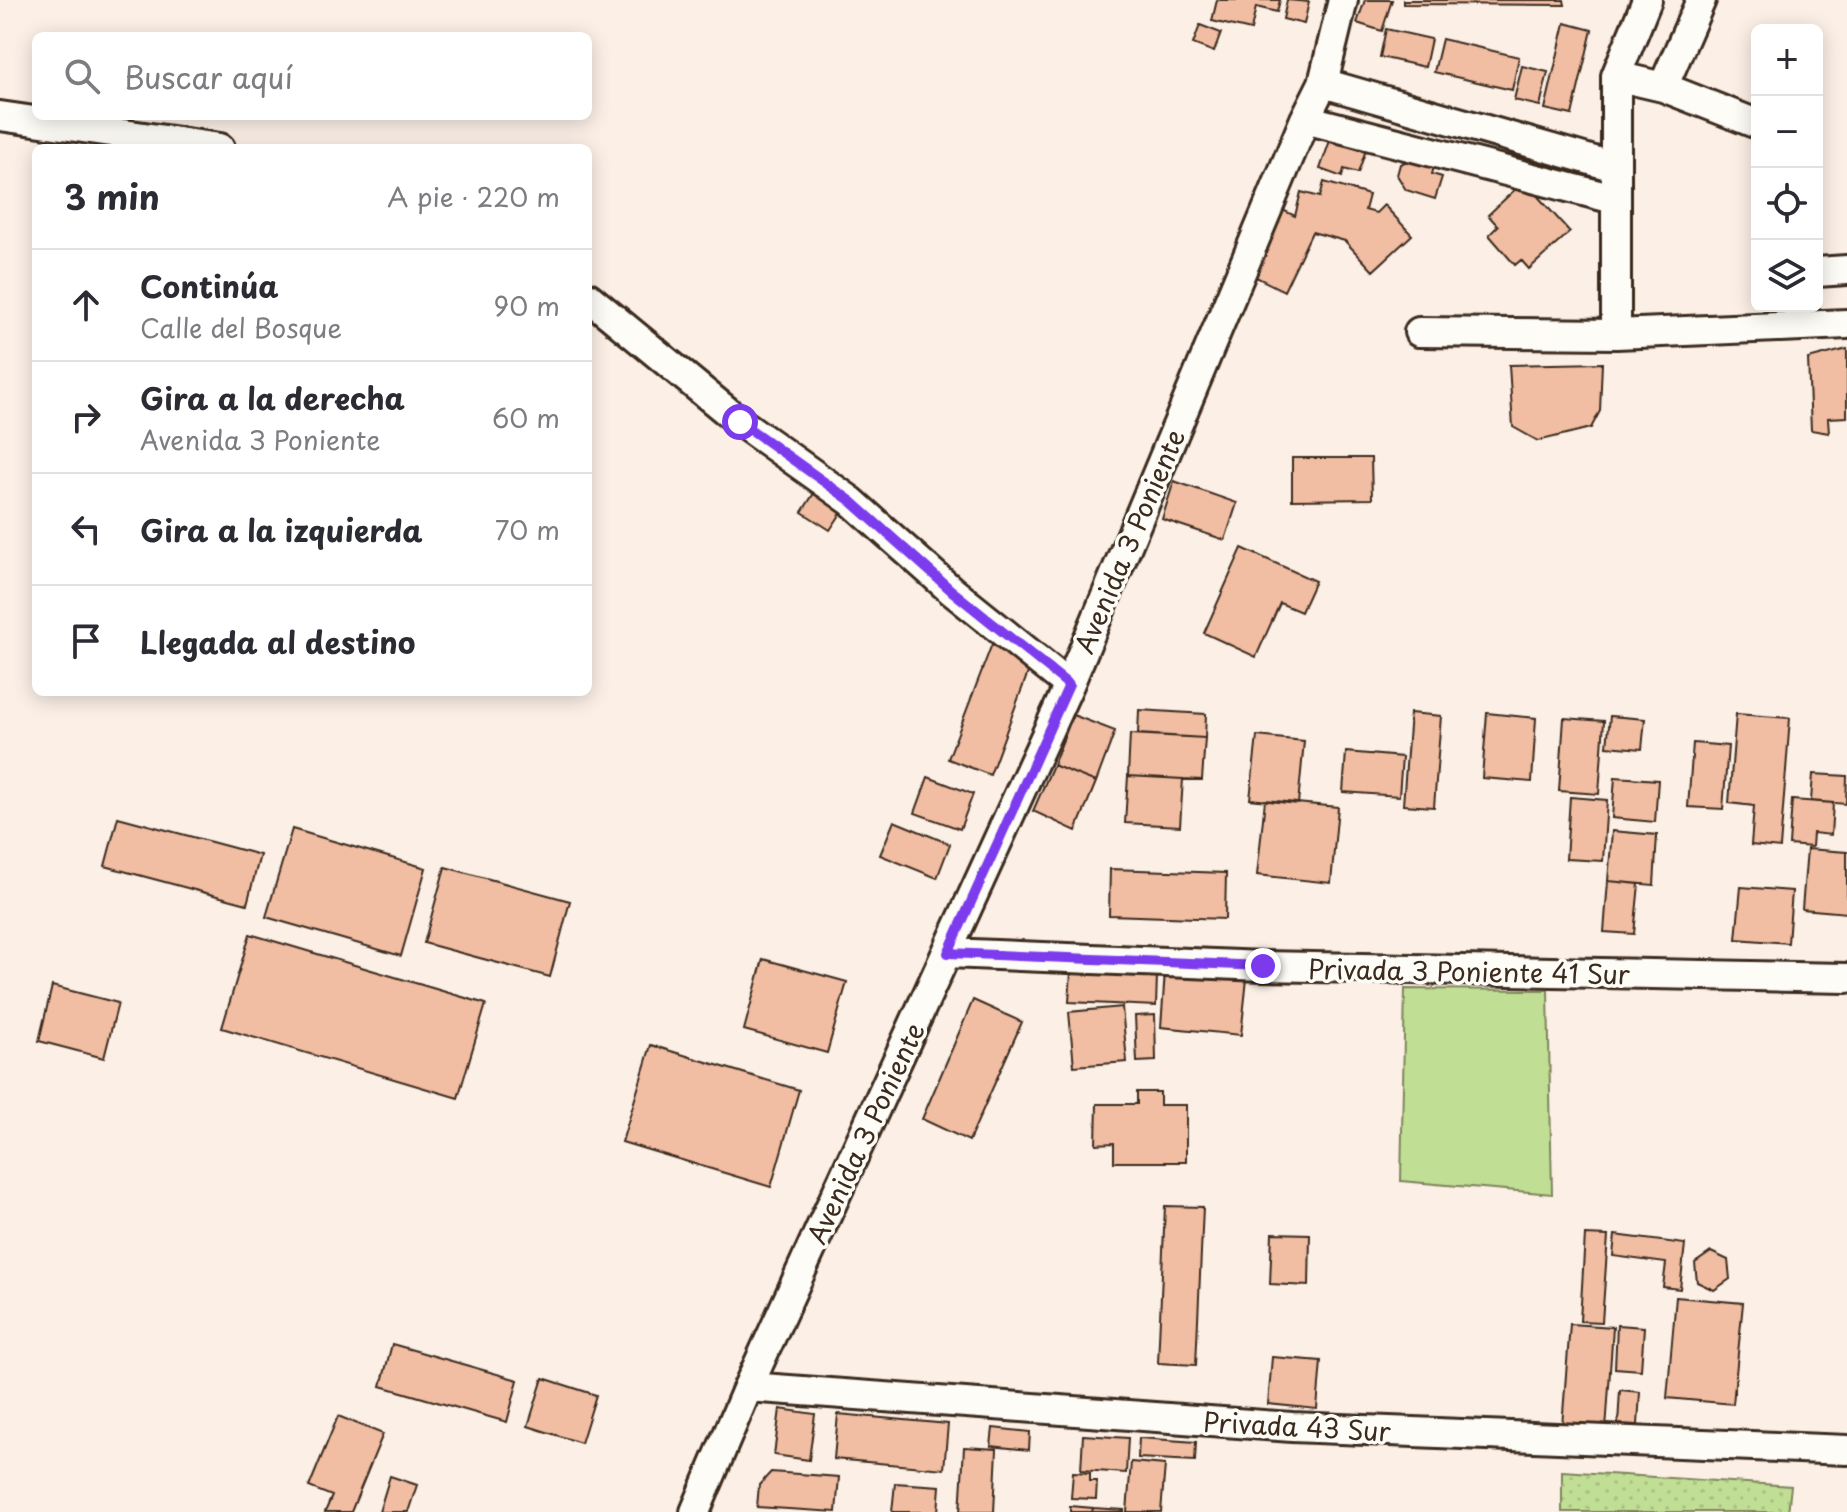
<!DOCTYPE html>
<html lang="es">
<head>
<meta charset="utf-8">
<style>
  body { margin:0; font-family:"Playpen Sans",sans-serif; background:#f7f7f7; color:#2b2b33 }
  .controls { position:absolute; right:24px; top:24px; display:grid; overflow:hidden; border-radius:12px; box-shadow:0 4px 20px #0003 }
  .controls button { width:72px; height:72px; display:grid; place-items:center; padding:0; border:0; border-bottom:2px solid #e1e1e2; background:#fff; color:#2b2b33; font:40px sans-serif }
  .stop { position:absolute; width:24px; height:24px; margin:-18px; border:6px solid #7c3aed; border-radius:50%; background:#fff }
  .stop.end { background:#7c3aed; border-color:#fff; box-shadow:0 2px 8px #0008 }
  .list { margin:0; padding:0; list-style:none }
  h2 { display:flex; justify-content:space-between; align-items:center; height:104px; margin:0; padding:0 32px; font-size:34px }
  h2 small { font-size:26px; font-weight:400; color:#7c7c81 }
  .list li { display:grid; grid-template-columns:52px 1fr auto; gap:24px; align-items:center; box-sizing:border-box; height:112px; padding:0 32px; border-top:2px solid #e1e1e2 }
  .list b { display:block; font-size:30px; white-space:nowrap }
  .list p { margin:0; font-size:26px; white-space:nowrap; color:#7c7c81 }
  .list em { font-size:26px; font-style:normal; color:#7c7c81 }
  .icon { flex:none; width:44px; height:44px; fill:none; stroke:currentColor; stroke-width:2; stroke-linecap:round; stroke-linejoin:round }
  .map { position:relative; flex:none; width:1847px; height:1512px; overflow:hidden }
  .search { position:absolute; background:#fff; box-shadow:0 4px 20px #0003; left:32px; top:32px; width:560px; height:88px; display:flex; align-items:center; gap:20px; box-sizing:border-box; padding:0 28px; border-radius:12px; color:#7c7c81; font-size:30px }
  .panel { position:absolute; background:#fff; box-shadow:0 4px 20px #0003; left:32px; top:144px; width:560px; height:552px; border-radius:12px }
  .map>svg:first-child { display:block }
  .grass { fill:#c1de95; stroke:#7e845a; stroke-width:2 }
  .park { fill:url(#park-dots); stroke:#7e845a; stroke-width:2 }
  .building { fill:#f1bda3; stroke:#3b2a1e; stroke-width:2 }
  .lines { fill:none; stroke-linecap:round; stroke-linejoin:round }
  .street-casing { stroke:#3b2a1e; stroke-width:34 }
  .street { stroke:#fdfcf7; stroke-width:28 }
  .route { stroke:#7c3aed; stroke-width:10 }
  .labels { text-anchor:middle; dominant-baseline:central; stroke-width:7; stroke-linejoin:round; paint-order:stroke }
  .street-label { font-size:26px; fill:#3b2a1e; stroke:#fdfcf7 }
</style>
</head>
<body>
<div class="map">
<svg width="1847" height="1512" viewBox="0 0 1847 1512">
  <defs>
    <pattern id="park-dots" width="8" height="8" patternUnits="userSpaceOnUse" patternTransform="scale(2)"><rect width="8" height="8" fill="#c1de95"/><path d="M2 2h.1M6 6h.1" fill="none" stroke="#a7bf80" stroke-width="1.8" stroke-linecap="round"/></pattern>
  </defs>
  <rect width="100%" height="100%" fill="#fbefe6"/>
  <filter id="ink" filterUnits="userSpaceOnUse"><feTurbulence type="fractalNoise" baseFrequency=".0125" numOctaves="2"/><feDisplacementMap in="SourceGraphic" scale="16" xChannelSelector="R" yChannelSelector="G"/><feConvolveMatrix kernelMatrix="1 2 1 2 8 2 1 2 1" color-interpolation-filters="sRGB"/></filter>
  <g filter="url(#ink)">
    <!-- grass -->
    <path class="grass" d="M 1405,989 L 1548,990 L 1552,1194 L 1401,1181 Z"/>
    <!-- park -->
    <path class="park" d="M 1562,1471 L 1791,1486 L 1788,1512 L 1562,1512 Z"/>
    <!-- building -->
    <path class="building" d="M 1217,0 L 1280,0 L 1277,12 L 1256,7 L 1251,30 L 1212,21 Z
      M 1287,0 L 1309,2 L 1304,24 L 1283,19 Z
      M 1365,0 L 1392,0 L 1382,31 L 1357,23 Z
      M 1403,0 L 1564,0 L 1565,5 L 1403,4 Z
      M 1565,23 L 1592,30 L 1572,115 L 1545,109 Z
      M 1200,25 L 1221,33 L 1214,52 L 1193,44 Z
      M 1386,29 L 1431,39 L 1425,67 L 1380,57 Z
      M 1442,39 L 1519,57 L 1512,90 L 1434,72 Z
      M 1522,66 L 1548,72 L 1540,106 L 1514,100 Z
      M 1333,132 L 1368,144 L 1358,173 L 1344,169 L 1342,177 L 1320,169 Z
      M 1420,156 L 1436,160 L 1432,174 L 1442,177 L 1435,199 L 1406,190 L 1397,175 L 1400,164 Z
      M 1524,181 L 1570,232 L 1529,269 L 1521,260 L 1515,265 L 1489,235 L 1498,226 L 1488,215 Z
      M 1324,182 L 1369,195 L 1365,210 L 1376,213 L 1384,205 L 1412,235 L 1373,271 L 1345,241 L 1312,232 L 1284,291 L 1252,275 L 1283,210 L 1295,216 L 1301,192 L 1320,197 Z
      M 1847,349 L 1847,417 L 1828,418 L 1829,433 L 1811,430 L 1808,359 Z
      M 1602,363 L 1600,411 L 1591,428 L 1538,441 L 1513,427 L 1509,365 Z
      M 1292,458 L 1371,458 L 1372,499 L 1292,500 Z
      M 1174,481 L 1237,503 L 1225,540 L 1162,519 Z
      M 818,487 L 846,506 L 830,530 L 802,512 Z
      M 1242,548 L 1315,581 L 1301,612 L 1280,603 L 1256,657 L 1204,633 Z
      M 992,644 L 1033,659 L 990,775 L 948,759 Z
      M 1139,710 L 1206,714 L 1205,738 L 1138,734 Z
      M 1410,713 L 1441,716 L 1434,807 L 1403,805 Z
      M 1487,713 L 1536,718 L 1532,782 L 1482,778 Z
      M 1736,714 L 1790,718 L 1780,848 L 1751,845 L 1754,806 L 1729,803 Z
      M 1073,715 L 1115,731 L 1096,782 L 1053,765 Z
      M 1610,716 L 1645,719 L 1642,749 L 1607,746 Z
      M 1564,718 L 1604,721 L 1599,794 L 1559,791 Z
      M 1130,734 L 1205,738 L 1202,780 L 1128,776 Z
      M 1257,736 L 1304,741 L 1298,804 L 1250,799 Z
      M 1693,743 L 1728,746 L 1723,809 L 1688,807 Z
      M 1346,752 L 1402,757 L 1399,796 L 1343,792 Z
      M 1053,765 L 1096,782 L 1076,831 L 1033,811 Z
      M 1813,774 L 1847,776 L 1846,804 L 1811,801 Z
      M 1128,776 L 1183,779 L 1180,826 L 1125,823 Z
      M 928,777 L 973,794 L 960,829 L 915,813 Z
      M 1615,777 L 1658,780 L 1655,822 L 1612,818 Z
      M 1570,797 L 1607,800 L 1603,861 L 1566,859 Z
      M 1265,800 L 1338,807 L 1331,883 L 1257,875 Z
      M 1792,800 L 1833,803 L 1831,835 L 1813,833 L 1812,847 L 1789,845 Z
      M 118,817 L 260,855 L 247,904 L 105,866 Z
      M 894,821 L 950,844 L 937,878 L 880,855 Z
      M 292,829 L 426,868 L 401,956 L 266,917 Z
      M 1612,831 L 1657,835 L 1654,885 L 1608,881 Z
      M 1807,849 L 1847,852 L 1847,913 L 1802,909 Z
      M 445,867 L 570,901 L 550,977 L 424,943 Z
      M 1110,869 L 1226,873 L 1225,919 L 1109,915 Z
      M 1608,881 L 1639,884 L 1634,934 L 1604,932 Z
      M 1741,887 L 1792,891 L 1788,943 L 1736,939 Z
      M 250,934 L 486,1004 L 458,1098 L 222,1028 Z
      M 763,959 L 847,982 L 827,1053 L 744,1030 Z
      M 1071,971 L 1157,975 L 1156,1006 L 1069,1002 Z
      M 1165,972 L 1247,979 L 1241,1035 L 1161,1027 Z
      M 52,986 L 118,1003 L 104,1058 L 39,1041 Z
      M 973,1000 L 1022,1022 L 969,1141 L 922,1119 Z
      M 1122,1007 L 1127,1062 L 1074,1066 L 1069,1012 Z
      M 1155,1015 L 1156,1061 L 1137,1062 L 1135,1016 Z
      M 651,1045 L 799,1090 L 771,1187 L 622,1142 Z
      M 1137,1092 L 1160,1092 L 1160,1105 L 1186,1105 L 1186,1162 L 1114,1162 L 1114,1143 L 1096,1144 L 1097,1104 L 1137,1104 Z
      M 1165,1206 L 1203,1207 L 1196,1365 L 1158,1363 Z
      M 1272,1233 L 1310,1234 L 1309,1286 L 1270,1284 Z
      M 1585,1235 L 1608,1236 L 1602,1322 L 1580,1321 Z
      M 1615,1235 L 1685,1244 L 1680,1289 L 1663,1287 L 1666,1263 L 1613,1256 Z
      M 1711,1252 L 1728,1260 L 1730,1279 L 1714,1290 L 1697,1282 L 1695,1263 Z
      M 1676,1297 L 1743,1303 L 1733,1404 L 1667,1398 Z
      M 1570,1324 L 1613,1327 L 1606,1430 L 1562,1426 Z
      M 1617,1325 L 1644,1327 L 1641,1370 L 1615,1368 Z
      M 392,1344 L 518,1380 L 507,1422 L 381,1386 Z
      M 1272,1357 L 1321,1361 L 1317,1409 L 1268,1404 Z
      M 543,1378 L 596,1395 L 581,1443 L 528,1426 Z
      M 1620,1390 L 1640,1392 L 1638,1425 L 1618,1424 Z
      M 780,1409 L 815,1414 L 809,1460 L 774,1455 Z
      M 838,1414 L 948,1424 L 944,1469 L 834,1459 Z
      M 338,1416 L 383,1434 L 351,1512 L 325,1512 L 332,1496 L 309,1487 Z
      M 993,1428 L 1030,1432 L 1029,1450 L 991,1446 Z
      M 1083,1435 L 1128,1438 L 1126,1473 L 1081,1470 Z
      M 1139,1438 L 1196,1442 L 1195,1461 L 1138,1458 Z
      M 964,1447 L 997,1449 L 994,1512 L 960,1512 Z
      M 1131,1462 L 1165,1465 L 1161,1512 L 1127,1512 Z
      M 771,1472 L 839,1477 L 836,1512 L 757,1507 L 759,1485 Z
      M 1073,1472 L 1090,1473 L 1090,1481 L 1097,1481 L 1096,1499 L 1071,1498 Z
      M 390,1476 L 417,1485 L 408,1512 L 379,1512 Z
      M 895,1483 L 940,1486 L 938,1512 L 892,1512 Z
      M 1070,1506 L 1093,1508 L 1092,1512 L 1070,1512 Z
      M 1093,1508 L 1124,1510 L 1124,1512 L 1092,1512 Z"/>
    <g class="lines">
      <!-- street casing -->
      <g class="street-casing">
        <path id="street" d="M 1616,76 L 1663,87 L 1757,124
          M 1323,83 L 1615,167
          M 1663,87 L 1701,0
          M 0,116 L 220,148
          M 1305,119 L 1614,199
          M 1817,272 L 1847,270
          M 588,297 L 740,422 L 851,501 L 952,591 L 1069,685
          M 1419,332 L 1616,334 L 1847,324
          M 1616,334 L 1616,76 L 1647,0
          M 948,953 L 1263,966 L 1847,978
          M 748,1387 L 1292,1427 L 1847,1450
          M 695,1512 L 748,1387 L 1069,685 L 1305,119 L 1323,83 L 1343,0"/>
      </g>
      <!-- street -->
      <use href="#street" class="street"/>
    </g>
  </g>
  <g class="lines" filter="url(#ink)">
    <!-- route -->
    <path class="route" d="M 740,422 L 851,501 L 952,591 L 1069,685 L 948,953 L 1263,966"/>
  </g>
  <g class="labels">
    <!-- street labels -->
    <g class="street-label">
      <text transform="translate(1129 541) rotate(-67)">Avenida 3 Poniente</text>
      <text transform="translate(1469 971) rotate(1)">Privada 3 Poniente 41 Sur</text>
      <text transform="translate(865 1133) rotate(-65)">Avenida 3 Poniente</text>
      <text transform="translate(1297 1426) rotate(3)">Privada 43 Sur</text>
    </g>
  </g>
</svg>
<div class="controls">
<button>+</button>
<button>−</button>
<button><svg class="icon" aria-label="locate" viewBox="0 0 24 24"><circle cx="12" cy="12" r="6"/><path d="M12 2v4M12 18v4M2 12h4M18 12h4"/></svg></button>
<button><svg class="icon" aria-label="layers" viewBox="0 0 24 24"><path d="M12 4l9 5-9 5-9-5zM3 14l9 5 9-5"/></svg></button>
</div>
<div class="stop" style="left:740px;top:422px"></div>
<div class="stop end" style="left:1263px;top:966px"></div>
<div class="search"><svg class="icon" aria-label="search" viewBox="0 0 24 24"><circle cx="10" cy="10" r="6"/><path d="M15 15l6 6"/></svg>Buscar aquí</div>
<section class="panel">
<h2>3 min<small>A pie · 220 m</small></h2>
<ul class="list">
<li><svg class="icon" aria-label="ahead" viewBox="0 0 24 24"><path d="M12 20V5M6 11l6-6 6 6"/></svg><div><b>Continúa</b><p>Calle del Bosque</p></div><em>90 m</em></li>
<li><svg class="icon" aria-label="right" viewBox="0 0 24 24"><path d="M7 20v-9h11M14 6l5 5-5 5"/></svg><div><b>Gira a la derecha</b><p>Avenida 3 Poniente</p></div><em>60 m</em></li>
<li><svg class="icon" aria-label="left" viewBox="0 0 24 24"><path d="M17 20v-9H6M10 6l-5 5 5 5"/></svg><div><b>Gira a la izquierda</b></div><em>70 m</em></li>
<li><svg class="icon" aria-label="arrive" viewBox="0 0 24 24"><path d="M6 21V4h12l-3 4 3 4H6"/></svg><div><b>Llegada al destino</b></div></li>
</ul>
</section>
</div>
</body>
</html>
